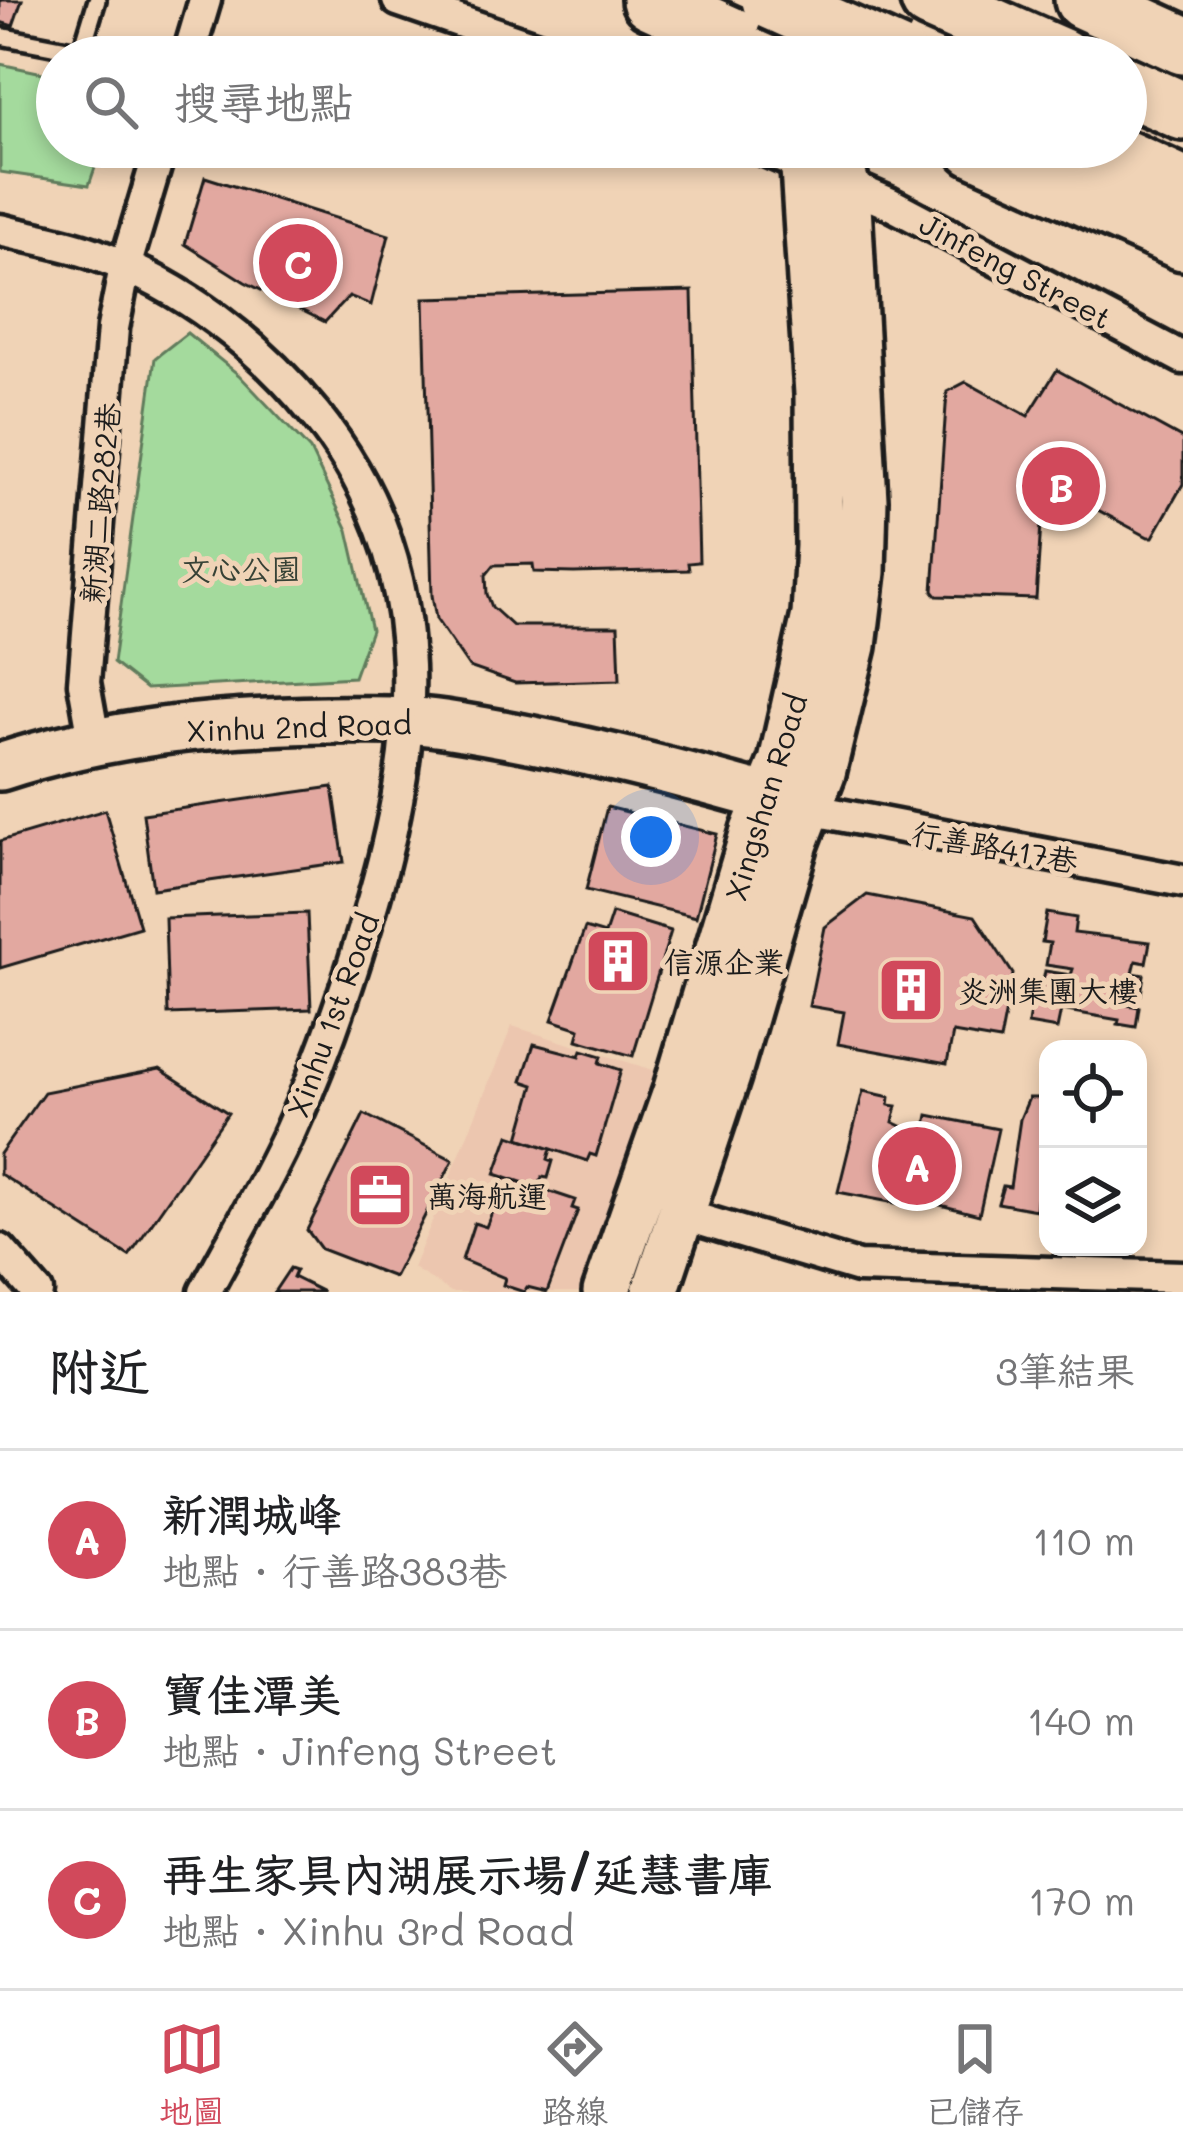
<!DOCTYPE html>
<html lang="zh-TW">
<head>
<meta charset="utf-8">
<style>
  body { margin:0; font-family:Mali,"LXGW WenKai TC",sans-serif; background:#f6f6f6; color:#202124 }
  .controls { position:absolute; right:36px; bottom:36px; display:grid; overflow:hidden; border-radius:24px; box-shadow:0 6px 18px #0003 }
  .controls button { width:108px; height:108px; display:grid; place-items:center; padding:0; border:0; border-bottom:3px solid #e0e0e0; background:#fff; color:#202124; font:60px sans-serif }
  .you { position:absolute; left:651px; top:837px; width:42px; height:42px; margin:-30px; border:9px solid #fff; border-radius:50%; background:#1a73e8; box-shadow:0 0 0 18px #1a73e833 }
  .badge { display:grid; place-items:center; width:78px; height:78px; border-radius:50%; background:#d1495b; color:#fff; font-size:39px; font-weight:700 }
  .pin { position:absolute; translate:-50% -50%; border:6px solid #fff; box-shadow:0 3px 12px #0006 }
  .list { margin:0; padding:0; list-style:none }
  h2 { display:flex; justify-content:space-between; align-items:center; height:156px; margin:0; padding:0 48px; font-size:51px }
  h2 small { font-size:39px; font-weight:400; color:#757577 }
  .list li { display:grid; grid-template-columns:78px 1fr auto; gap:36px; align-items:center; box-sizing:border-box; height:180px; padding:0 48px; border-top:3px solid #e0e0e0 }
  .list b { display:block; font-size:45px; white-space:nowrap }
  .list p { margin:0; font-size:39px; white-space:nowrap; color:#757577 }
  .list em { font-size:39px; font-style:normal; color:#757577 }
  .icon { flex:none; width:66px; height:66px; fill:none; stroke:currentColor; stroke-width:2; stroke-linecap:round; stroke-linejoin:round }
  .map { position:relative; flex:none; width:1183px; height:1292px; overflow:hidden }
  .search { position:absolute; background:#fff; box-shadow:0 6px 18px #0003; left:36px; right:36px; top:36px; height:132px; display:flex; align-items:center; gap:30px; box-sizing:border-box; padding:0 42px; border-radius:66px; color:#757577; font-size:45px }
  .sheet { height:696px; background:#fff }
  nav { display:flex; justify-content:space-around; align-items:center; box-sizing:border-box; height:168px; border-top:3px solid #e0e0e0; background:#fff; font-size:33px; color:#757577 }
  nav a { display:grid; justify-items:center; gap:6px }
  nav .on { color:#d1495b }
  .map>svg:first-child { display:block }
  .built { fill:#ecc6af }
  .green { fill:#a4da9d; stroke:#607b5c; stroke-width:3 }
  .building { fill:#e2a8a0; stroke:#1c1c1c; stroke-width:3 }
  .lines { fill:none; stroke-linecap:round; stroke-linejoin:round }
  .lane-casing { stroke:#1c1c1c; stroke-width:24 }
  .street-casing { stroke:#1c1c1c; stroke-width:39 }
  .secondary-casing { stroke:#1c1c1c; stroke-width:54 }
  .highway-casing { stroke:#1c1c1c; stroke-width:66 }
  .lane { stroke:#f0d3b6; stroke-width:15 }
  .street { stroke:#f0d3b6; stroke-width:30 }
  .secondary { stroke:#f0d3b6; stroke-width:45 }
  .highway { stroke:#f0d3b6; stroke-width:57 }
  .highway-bridge-casing { stroke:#1c1c1c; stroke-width:66; stroke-linecap:butt }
  .highway-bridge { stroke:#f0d3b6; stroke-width:57 }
  .labels { text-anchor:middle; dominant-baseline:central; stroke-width:10; stroke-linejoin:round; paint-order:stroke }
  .street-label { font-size:30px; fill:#1c1c1c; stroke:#f0d3b6 }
  .park-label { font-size:30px; fill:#374236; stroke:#f0d3b6 }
  .poi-label { font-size:30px; fill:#1c1c1c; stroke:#f0d3b6; text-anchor:start }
</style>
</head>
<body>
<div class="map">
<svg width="1183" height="1292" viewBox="0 0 1183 1292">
  <rect width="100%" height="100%" fill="#f0d3b6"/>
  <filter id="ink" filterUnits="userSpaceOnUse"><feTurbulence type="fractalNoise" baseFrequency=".00833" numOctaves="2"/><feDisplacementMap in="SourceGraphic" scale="24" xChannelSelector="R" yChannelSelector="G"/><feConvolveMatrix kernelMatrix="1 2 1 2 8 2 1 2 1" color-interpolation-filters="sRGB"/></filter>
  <g filter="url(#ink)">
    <!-- built -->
    <path class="built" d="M 512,1026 L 656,1071 L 579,1292 L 451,1292 L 413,1268 Z"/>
    <!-- green -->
    <path class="green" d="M 0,64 L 57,76 L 57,147 L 102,147 L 89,185 L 0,172 Z
      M 187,333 L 239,375 L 310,450 L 348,530 L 371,630 L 354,677 L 146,689 L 113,663 L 155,358 Z"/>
    <!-- building -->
    <path class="building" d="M 0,0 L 22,0 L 13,26 L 0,22 Z
      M 205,177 L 389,235 L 371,305 L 349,296 L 325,322 L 245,282 L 185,244 Z
      M 692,291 L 699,562 L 688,563 L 689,570 L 574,573 L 534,572 L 533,564 L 494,565 L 486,575 L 487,594 L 492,607 L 513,626 L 618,626 L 620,680 L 515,683 L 469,667 L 436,619 L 432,595 L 424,298 Z
      M 1057,370 L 1183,439 L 1183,484 L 1153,537 L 1148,537 L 1057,488 L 1048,490 L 1043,494 L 1036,599 L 937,596 L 933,591 L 947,392 L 966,382 L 1028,416 Z
      M 333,787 L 344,862 L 153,889 L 143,814 Z
      M 607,807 L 717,834 L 696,917 L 586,890 Z
      M 105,810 L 140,927 L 0,968 L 0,841 Z
      M 867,895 L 975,916 L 1013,974 L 1000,1041 L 953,1033 L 947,1064 L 838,1044 L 844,1012 L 809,1006 L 825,927 Z
      M 307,913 L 311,1009 L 168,1014 L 165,918 Z
      M 612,913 L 671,931 L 633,1056 L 577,1040 L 580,1029 L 552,1020 L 585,928 L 605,934 Z
      M 1047,913 L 1076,918 L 1074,933 L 1150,942 L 1146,963 L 1136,961 L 1133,973 L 1144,975 L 1141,994 L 1130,991 L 1128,1005 L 1139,1007 L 1136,1027 L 1118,1024 L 1119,1020 L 1061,1010 L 1057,1029 L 1028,1024 L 1033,991 L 1041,992 L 1045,971 L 1071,975 L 1073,969 L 1046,965 L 1050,943 L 1042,942 Z
      M 534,1044 L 580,1056 L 582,1050 L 602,1056 L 600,1063 L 621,1070 L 596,1156 L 590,1154 L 587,1161 L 519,1138 L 534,1085 L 522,1081 Z
      M 160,1069 L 228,1113 L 129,1256 L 0,1174 L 0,1154 L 44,1092 Z
      M 863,1091 L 890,1097 L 889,1105 L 897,1106 L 893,1122 L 914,1132 L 912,1137 L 923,1140 L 928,1115 L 998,1129 L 979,1215 L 913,1198 L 911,1206 L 838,1192 Z
      M 1029,1098 L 1043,1098 L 1043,1120 L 1047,1120 L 1048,1132 L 1048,1194 L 1038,1192 L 1036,1210 L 998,1203 L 1003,1186 L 1010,1187 L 1020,1119 Z
      M 364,1114 L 453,1160 L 394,1277 L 321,1249 L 307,1230 Z
      M 509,1135 L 551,1149 L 548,1159 L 553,1161 L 548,1178 L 542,1177 L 538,1188 L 495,1174 Z
      M 506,1177 L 575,1200 L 572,1208 L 578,1210 L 547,1292 L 527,1287 L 524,1292 L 503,1285 L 505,1278 L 462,1260 L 474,1223 L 486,1227 Z
      M 290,1268 L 296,1270 L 293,1277 L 323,1292 L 274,1292 Z"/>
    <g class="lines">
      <!-- lane casing -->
      <g class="lane-casing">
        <path id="lane" d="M 0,36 L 109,57
          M 82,49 L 97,0"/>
      </g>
      <!-- street casing -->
      <g class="street-casing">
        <path id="street" d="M 398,0 L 563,57
          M 188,57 L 205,0
          M 758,147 L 889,203 L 1183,358
          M 0,230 C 32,238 66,243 97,255 C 183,286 258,344 315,414 C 443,571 419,755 363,934 C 343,1000 319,1068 290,1131 C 265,1186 233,1239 205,1292
          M 94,739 L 84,683 L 113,328 L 125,267 L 161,147
          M 808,809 L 1183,881
          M 684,1215 L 858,1267 L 1183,1277
          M 0,1250 L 37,1292"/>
      </g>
      <!-- secondary casing -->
      <g class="secondary-casing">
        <path id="secondary" d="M 0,767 C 107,732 213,722 325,720 C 364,720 405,718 444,724 C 561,742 679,772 792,805
          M 606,1292 L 676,1092 L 754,831 L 782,762 L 815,615 L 819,546 L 818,394 L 804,168 L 820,147
          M 655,1292 L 727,1076 L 795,843 L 822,773 L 853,646 L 862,572 L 864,500 L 847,187 L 834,147"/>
      </g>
      <!-- highway casing -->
      <g class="highway-casing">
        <path id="highway" d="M 651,0 L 777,57
          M 930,0 L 1060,57
          M 1084,0 L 1183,45
          M 1126,86 L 1183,111
          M 975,147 L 1183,241
          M 1097,147 L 1183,186"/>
      </g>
      <!-- lane -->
      <use href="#lane" class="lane"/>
      <!-- street -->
      <use href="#street" class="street"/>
      <!-- secondary -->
      <use href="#secondary" class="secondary"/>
      <!-- highway -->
      <use href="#highway" class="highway"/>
      <!-- highway-bridge casing -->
      <g class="highway-bridge-casing">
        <path id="highway-bridge" d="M 771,0 L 898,57"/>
      </g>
      <!-- highway-bridge -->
      <use href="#highway-bridge" class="highway-bridge"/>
    </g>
  </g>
  <!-- icons -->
  <defs>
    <g id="building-square" transform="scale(3.45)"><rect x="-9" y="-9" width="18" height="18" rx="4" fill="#d1495b" stroke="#f0d3b6"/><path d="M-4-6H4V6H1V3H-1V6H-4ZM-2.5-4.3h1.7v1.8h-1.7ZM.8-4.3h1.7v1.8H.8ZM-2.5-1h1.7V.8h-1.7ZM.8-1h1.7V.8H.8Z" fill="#fff"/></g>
    <g id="office-square" transform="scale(3.45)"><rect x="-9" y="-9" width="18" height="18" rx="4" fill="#d1495b" stroke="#f0d3b6"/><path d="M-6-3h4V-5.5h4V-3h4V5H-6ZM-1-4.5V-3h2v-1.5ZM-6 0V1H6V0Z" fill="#fff"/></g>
  </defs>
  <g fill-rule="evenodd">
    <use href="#building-square" x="618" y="961"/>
    <use href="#building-square" x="911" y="990"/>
    <use href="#office-square" x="380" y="1195"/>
  </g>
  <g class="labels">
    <!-- street labels -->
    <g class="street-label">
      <text transform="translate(1016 270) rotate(28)">Jinfeng Street</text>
      <text transform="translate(99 503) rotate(-85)">新湖二路282巷</text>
      <text transform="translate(299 726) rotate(-2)">Xinhu 2nd Road</text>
      <text transform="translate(765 797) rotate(-73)">Xingshan Road</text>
      <text transform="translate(995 846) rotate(10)">行善路417巷</text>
      <text transform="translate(332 1015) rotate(-70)">Xinhu 1st Road</text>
    </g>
    <!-- park labels -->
    <g class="park-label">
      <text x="241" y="568">文心公園</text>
    </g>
    <!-- poi labels -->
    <g class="poi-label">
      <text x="664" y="961">信源企業</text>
      <text x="958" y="990">炎洲集團大樓</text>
      <text x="427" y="1195">萬海航運</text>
    </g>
  </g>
</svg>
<div class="controls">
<button><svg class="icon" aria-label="locate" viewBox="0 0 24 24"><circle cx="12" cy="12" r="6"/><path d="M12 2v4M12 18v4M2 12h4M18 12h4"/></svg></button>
<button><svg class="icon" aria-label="layers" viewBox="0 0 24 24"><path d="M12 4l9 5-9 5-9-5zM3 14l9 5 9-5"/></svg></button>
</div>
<div class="you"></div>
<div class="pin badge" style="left:917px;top:1166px">A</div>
<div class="pin badge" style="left:1061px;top:486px">B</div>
<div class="pin badge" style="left:298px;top:263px">C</div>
<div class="search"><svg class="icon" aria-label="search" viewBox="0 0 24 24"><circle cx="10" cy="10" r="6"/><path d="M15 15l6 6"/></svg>搜尋地點</div>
</div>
<section class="sheet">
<h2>附近<small>3筆結果</small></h2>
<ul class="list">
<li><span class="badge">A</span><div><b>新潤城峰</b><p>地點 · 行善路383巷</p></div><em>110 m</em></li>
<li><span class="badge">B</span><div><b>寶佳潭美</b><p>地點 · Jinfeng Street</p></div><em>140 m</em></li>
<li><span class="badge">C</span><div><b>再生家具內湖展示場/延慧書庫</b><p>地點 · Xinhu 3rd Road</p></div><em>170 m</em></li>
</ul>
</section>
<nav>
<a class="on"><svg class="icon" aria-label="map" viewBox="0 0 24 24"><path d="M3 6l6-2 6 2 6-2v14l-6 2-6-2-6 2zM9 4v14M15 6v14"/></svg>地圖</a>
<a><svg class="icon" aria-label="directions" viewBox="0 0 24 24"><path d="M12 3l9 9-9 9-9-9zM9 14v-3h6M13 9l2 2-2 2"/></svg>路線</a>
<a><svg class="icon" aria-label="saved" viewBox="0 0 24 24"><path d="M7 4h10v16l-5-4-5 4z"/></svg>已儲存</a>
</nav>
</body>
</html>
